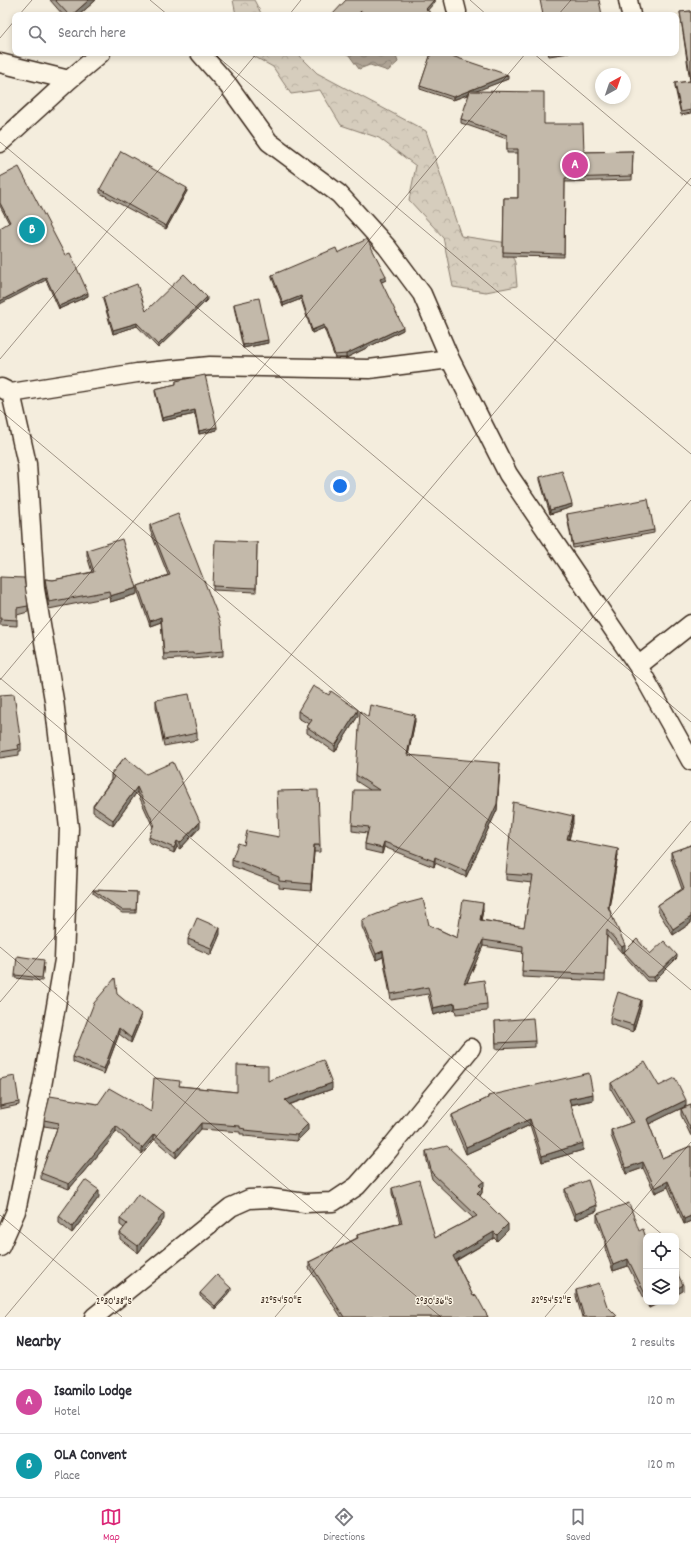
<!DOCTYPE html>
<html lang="en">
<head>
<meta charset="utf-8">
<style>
  body { margin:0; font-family:Dekko,sans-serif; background:#f2f2f3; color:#2b2b33 }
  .controls { position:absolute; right:12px; bottom:12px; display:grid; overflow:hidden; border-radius:8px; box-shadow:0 2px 6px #0003 }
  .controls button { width:36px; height:36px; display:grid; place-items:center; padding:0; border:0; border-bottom:1px solid #e1e1e2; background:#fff; color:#2b2b33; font:20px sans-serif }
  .compass { position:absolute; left:595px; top:68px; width:36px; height:36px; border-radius:50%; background:#fff; box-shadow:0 2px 6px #0003; rotate:40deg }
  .you { position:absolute; left:340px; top:486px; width:14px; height:14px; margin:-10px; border:3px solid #fff; border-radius:50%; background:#1a73e8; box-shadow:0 0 0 6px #1a73e833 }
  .badge { display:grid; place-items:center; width:26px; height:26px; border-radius:50%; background:#db2777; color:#fff; font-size:13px; font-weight:700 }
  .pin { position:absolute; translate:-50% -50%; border:2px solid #fff; box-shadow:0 1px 4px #0006 }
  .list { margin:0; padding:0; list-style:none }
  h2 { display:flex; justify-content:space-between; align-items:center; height:52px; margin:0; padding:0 16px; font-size:17px }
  h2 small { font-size:13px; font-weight:400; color:#7c7c81 }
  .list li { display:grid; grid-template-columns:26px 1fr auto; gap:12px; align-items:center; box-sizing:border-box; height:64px; padding:0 16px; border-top:1px solid #e1e1e2 }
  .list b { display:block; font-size:15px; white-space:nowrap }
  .list p { margin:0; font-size:13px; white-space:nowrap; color:#7c7c81 }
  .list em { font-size:13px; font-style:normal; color:#7c7c81 }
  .icon { flex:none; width:22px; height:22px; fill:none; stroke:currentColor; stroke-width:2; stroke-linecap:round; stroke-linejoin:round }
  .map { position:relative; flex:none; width:691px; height:1317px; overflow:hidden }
  .search { position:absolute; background:#fff; box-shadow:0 2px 6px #0003; left:12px; right:12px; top:12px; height:44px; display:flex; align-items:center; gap:10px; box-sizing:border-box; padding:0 14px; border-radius:8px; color:#7c7c81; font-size:15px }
  .sheet { height:180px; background:#fff }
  nav { display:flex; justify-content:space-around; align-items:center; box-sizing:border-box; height:56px; border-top:1px solid #e1e1e2; background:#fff; font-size:11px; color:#7c7c81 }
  nav a { display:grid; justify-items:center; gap:2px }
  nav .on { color:#db2777 }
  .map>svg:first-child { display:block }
  .forest { fill:url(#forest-crowns); stroke:#887c6e }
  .water { fill:url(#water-waves); stroke:#817466 }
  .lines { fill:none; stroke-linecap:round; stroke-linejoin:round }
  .street-casing { stroke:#3b2a1e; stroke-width:21 }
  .street { stroke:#fcf5e5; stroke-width:18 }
  .wall { fill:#a89f92; stroke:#3b2a1e }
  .shaded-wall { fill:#888277; stroke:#3b2a1e }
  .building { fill:#c3b9aa; stroke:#3b2a1e }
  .ticks { fill:none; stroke:#3b2a1e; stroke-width:1; stroke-opacity:0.45 }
  .ticks-label { font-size:10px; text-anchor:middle; fill:#3b2a1e; stroke:#fcf5e5; stroke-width:3; stroke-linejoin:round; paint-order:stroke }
</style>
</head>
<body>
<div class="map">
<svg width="691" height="1317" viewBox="0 0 691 1317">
  <defs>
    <pattern id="forest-crowns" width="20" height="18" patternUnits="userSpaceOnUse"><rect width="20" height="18" fill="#d6cdbd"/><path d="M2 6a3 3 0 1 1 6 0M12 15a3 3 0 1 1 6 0" fill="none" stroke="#b9b0a2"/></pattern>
    <pattern id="water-waves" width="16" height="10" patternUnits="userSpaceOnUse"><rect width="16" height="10" fill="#b0a596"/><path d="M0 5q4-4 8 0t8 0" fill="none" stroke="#90877a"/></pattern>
  </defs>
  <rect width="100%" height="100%" fill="#f4eddd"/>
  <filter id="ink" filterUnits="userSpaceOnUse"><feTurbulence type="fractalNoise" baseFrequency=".025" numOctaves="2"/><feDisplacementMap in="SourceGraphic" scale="8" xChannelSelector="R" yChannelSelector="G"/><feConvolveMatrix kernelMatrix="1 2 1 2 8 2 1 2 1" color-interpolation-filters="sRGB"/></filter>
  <g filter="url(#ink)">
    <!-- forest -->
    <path class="forest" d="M 233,0 L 254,0 L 262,15 L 236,15 Z
      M 248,53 L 297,53 L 317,73 L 426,131 L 461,236 L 508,243 L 515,263 L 517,286 L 486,292 L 453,287 L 443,237 L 409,200 L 416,166 L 379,138 L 341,125 L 320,90 L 291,94 L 273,67 Z"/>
    <!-- water -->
    <path class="water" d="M 345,53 L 395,53 L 398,62 L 388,71 L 370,65 L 359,69 L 349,55 Z"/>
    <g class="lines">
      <!-- street casing -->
      <g class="street-casing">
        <path id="street" d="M 454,0 L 457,12
          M 628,0 L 631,15
          M 200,53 L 228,85 L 269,142 L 339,194 L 387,247 L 422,294 L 450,359 L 508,474 L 582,583 L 638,666 L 691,761
          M 0,63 L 69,80
          M 0,143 L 69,80 L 101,53
          M 1,388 L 11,393 L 137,373 L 210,366 L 369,369 L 450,359
          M 638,666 L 691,624
          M 0,1247 L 16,1211 L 42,1086 L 64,960 L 69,828 L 54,700 L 35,589 L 27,464 L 11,393
          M 94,1317 L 231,1207 L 249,1199 L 270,1198 L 305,1203 L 333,1202 L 357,1186 L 387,1152 L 471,1048"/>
      </g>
      <!-- street -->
      <use href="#street" class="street"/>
    </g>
    <!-- wall -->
    <path class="wall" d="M 50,0 L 96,0 L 79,15 L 63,15 Z
      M 435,0 L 435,2 L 427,10 L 433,15 L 362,15 L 361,14 L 332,15 Z
      M 691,11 L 691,113 L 681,115 L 675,87 L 675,83 L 690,81 L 680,12 Z
      M 430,53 L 443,53 L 508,79 L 475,91 L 544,124 L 584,152 L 633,151 L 632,180 L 565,182 L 564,257 L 503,256 L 504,198 L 518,198 L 518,153 L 507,153 L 507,139 L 461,123 L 461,119 L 470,94 L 453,100 L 420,89 L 420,86 L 431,54 Z
      M 548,53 L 569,53 L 549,56 Z
      M 0,177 L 65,255 L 88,296 L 59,309 L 46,280 L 9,223 L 0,206 Z
      M 100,189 L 187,191 L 166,229 L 100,193 Z
      M 338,253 L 386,280 L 381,282 L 403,330 L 346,358 L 335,358 L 324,328 L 312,333 L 301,299 L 283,306 L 272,278 L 272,275 Z
      M 103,297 L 146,311 L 207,300 L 158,348 L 137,326 L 113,334 L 103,300 Z
      M 234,304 L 268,343 L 243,348 L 234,307 Z
      M 176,381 L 217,430 L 199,434 L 195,414 L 162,421 L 155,392 L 155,389 L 176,384 Z
      M 540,477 L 572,507 L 550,514 L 540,480 Z
      M 567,514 L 654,530 L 654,533 L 573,548 L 567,517 Z
      M 150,525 L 223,651 L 223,656 L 193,659 L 193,658 L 164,660 L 161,622 L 150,626 L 138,592 L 138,586 L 168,575 L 150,530 Z
      M 257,542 L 256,592 L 213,590 L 213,586 Z
      M 87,550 L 137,594 L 110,602 L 109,597 L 49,609 L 45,585 L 45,579 L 53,580 L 92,572 L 87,556 Z
      M 0,577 L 28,606 L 28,612 L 17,615 L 17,626 L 0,625 Z
      M 0,695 L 21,744 L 21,751 L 19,751 L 19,755 L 0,758 Z
      M 156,700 L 197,733 L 197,740 L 164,746 L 156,707 Z
      M 298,711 L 358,716 L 335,752 L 307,733 L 307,727 L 309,724 L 298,718 Z
      M 368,717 L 415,721 L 408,755 L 500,769 L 497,810 L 466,877 L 435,863 L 434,867 L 384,847 L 382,854 L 365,850 L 365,844 L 367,833 L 352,831 L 352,825 L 370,790 L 356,781 L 356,775 Z
      M 125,757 L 200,827 L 180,849 L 177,847 L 174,853 L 149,842 L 149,837 L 153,827 L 137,792 L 113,826 L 93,812 L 93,806 L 111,780 L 111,774 Z
      M 573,823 L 569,840 L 618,855 L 609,908 L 625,951 L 650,954 L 677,958 L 654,981 L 647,981 L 624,955 L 624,952 L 622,953 L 607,936 L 605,981 L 522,977 L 523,952 L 483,946 L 467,982 L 487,1004 L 487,1011 L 456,1014 L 455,1009 L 433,1015 L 428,994 L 391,1000 L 383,957 L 376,960 L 362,927 L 362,920 L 429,925 L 457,938 L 483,910 L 481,920 L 524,927 L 532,883 L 506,880 L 506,874 Z
      M 244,845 L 320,845 L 320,852 L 314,852 L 311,891 L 279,888 L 279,884 L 232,866 L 232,859 Z
      M 691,845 L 691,923 L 673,935 L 658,911 L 658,905 L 682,889 L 671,858 L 671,852 Z
      M 93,890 L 137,892 L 136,913 L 122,913 L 93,893 Z
      M 220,934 L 211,955 L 188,945 L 188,939 Z
      M 44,963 L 42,981 L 15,978 L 15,975 Z
      M 117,994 L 141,1019 L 131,1043 L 119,1034 L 104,1074 L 73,1062 L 73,1057 Z
      M 641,1006 L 633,1032 L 610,1024 L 610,1018 Z
      M 495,1021 L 535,1041 L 535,1047 L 496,1049 Z
      M 0,1079 L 19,1102 L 19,1105 L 0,1109 Z
      M 268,1081 L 332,1089 L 289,1105 L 308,1130 L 297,1141 L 244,1136 L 244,1134 L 240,1134 L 240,1132 L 201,1129 L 176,1158 L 154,1139 L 142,1154 L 116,1131 L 110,1141 L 69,1189 L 41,1179 L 41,1173 L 57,1128 L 44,1126 L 44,1120 L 98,1104 L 151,1112 L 180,1086 L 237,1092 Z
      M 611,1083 L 659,1086 L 686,1106 L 649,1124 L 662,1158 L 691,1146 L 691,1221 L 684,1224 L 668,1187 L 655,1193 L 643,1168 L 626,1174 L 611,1136 L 611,1130 L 631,1123 L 611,1089 Z
      M 488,1096 L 593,1100 L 571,1105 L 583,1150 L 542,1162 L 530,1125 L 466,1154 L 452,1121 L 452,1115 L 488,1098 Z
      M 691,1105 L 691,1136 L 681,1115 L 681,1109 Z
      M 426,1151 L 484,1186 L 482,1188 L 482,1193 L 480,1196 L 508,1230 L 497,1241 L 494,1238 L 456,1261 L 473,1296 L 488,1317 L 341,1317 L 309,1268 L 309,1262 L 357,1238 L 357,1235 L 400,1223 L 392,1193 L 392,1188 L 435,1238 L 473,1218 L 432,1179 L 426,1157 Z
      M 565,1189 L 597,1211 L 575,1220 L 565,1195 Z
      M 99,1197 L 72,1233 L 59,1223 L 59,1216 Z
      M 597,1214 L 639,1231 L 646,1238 L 646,1302 L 661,1302 L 649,1308 L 628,1266 L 613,1271 L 605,1249 L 605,1242 L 597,1221 Z
      M 120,1219 L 164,1219 L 138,1253 L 120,1239 L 120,1233 L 124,1228 L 120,1225 Z
      M 576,1290 L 607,1306 L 617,1317 L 582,1317 L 576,1296 Z
      M 231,1291 L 215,1309 L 200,1296 L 200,1293 Z"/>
    <!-- shaded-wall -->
    <path class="shaded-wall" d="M 89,0 L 96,0 L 79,15 L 72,15 Z
      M 434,0 L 435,0 L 435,2 L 426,12 L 426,9 Z
      M 361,11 L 361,14 L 360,15 L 357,15 Z
      M 508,75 L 508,79 L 453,100 L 453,97 Z
      M 187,188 L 187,191 L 166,229 L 166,226 Z
      M 386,276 L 386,280 L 380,283 L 380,279 Z
      M 46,277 L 46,280 L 0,304 L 0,301 Z
      M 88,293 L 88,296 L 59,309 L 59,306 Z
      M 301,296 L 301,299 L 283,306 L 283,303 Z
      M 207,297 L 207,300 L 158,348 L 158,345 Z
      M 137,323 L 137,326 L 113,334 L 113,330 Z
      M 324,325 L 324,328 L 312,333 L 312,330 Z
      M 403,327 L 403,330 L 346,358 L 346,354 Z
      M 268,340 L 268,343 L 243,348 L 243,345 Z
      M 195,410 L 195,414 L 162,421 L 162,418 Z
      M 217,427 L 217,430 L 199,434 L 199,431 Z
      M 572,504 L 572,507 L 550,514 L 550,510 Z
      M 137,588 L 137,594 L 110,602 L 110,596 Z
      M 161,617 L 161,622 L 150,626 L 150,621 Z
      M 358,710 L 358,716 L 335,752 L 335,746 Z
      M 415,715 L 415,721 L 407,761 L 407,755 Z
      M 500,763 L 497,810 L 466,877 L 466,871 Z
      M 137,787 L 137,792 L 113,826 L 113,820 Z
      M 573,816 L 573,823 L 567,846 L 567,839 Z
      M 200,822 L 200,827 L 180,849 L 180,843 Z
      M 177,841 L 177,847 L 174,853 L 174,848 Z
      M 384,842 L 384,847 L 382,854 L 382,848 Z
      M 314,845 L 314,852 L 311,891 L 311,884 Z
      M 618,849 L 618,855 L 608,913 L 608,907 Z
      M 435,857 L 435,863 L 434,867 L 434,861 Z
      M 483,903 L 483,910 L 480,926 L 480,920 Z
      M 691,917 L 691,923 L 673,935 L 673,929 Z
      M 220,928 L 220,934 L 211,955 L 211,948 Z
      M 483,940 L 483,946 L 464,989 L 464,983 Z
      M 625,945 L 625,951 L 622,953 L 622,947 Z
      M 383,951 L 383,957 L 376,960 L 376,954 Z
      M 677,955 L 677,958 L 654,981 L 654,977 Z
      M 641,1000 L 641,1006 L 633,1032 L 633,1025 Z
      M 455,1003 L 455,1009 L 433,1015 L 433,1008 Z
      M 141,1014 L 141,1019 L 131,1043 L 131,1038 Z
      M 119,1028 L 119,1034 L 104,1074 L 104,1069 Z
      M 332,1083 L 332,1089 L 285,1106 L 285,1100 Z
      M 593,1094 L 593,1100 L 569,1105 L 569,1099 Z
      M 686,1100 L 686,1106 L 647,1125 L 647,1119 Z
      M 530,1119 L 530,1125 L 466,1154 L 466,1147 Z
      M 201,1123 L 201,1129 L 176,1158 L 176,1152 Z
      M 308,1124 L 308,1130 L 297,1141 L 297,1135 Z
      M 116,1126 L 116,1131 L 110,1141 L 69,1189 L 69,1184 Z
      M 154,1134 L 154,1139 L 142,1154 L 142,1148 Z
      M 583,1143 L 583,1150 L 542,1162 L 542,1156 Z
      M 643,1162 L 643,1168 L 626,1174 L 626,1168 Z
      M 484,1181 L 484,1186 L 482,1188 L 482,1193 L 477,1198 L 477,1193 L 479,1185 Z
      M 668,1181 L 668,1187 L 655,1193 L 655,1188 Z
      M 99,1190 L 99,1197 L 72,1233 L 72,1227 Z
      M 597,1205 L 597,1211 L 575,1220 L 575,1214 Z
      M 164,1213 L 164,1219 L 138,1253 L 138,1246 Z
      M 691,1216 L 691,1221 L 684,1224 L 684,1219 Z
      M 508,1224 L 508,1230 L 497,1241 L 497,1235 Z
      M 494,1232 L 494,1238 L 453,1262 L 453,1256 Z
      M 628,1259 L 628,1266 L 613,1271 L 613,1265 Z
      M 683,1285 L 683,1291 L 676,1295 L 676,1289 Z
      M 231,1288 L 231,1291 L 215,1309 L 215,1306 Z
      M 649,1302 L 661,1302 L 649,1308 Z"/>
    <!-- building -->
    <path class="building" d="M 55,0 L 89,0 L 72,15 L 69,15 Z
      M 346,0 L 434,0 L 426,9 L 433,15 L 366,15 L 361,11 L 357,15 L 332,15 Z
      M 540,0 L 599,0 L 602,15 L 543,15 Z
      M 691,11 L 691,110 L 681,112 L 675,83 L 691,81 L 680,12 Z
      M 431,53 L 443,53 L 508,75 L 453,97 L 420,86 Z
      M 470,91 L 544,92 L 544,124 L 583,124 L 584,152 L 633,151 L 632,176 L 565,178 L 564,254 L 503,252 L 504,198 L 518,198 L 518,149 L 507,149 L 507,135 L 461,119 Z
      M 121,151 L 187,188 L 166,226 L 100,189 Z
      M 19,167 L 65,255 L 70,253 L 88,293 L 59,306 L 46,277 L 0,301 L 0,228 L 10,222 L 0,203 L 0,177 Z
      M 367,239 L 386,276 L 380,279 L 403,327 L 346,354 L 335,355 L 324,325 L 312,330 L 301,296 L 283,303 L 272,275 L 336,248 L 338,253 Z
      M 184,274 L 207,297 L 158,345 L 137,323 L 113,330 L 103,297 L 137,284 L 146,311 Z
      M 259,298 L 268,340 L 243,345 L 234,304 Z
      M 205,375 L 217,427 L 199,431 L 195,410 L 162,418 L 155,389 L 176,384 L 176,381 Z
      M 562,471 L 572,504 L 550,510 L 540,477 Z
      M 648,499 L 654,530 L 573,545 L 567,514 Z
      M 178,514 L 221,624 L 223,651 L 193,654 L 193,653 L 164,654 L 161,617 L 150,621 L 138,586 L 170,575 L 150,525 Z
      M 122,539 L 137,588 L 110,596 L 109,591 L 49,602 L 45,579 L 53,580 L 94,572 L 87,550 Z
      M 215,540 L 257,542 L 256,588 L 213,586 Z
      M 0,577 L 24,578 L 28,606 L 17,608 L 17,620 L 0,619 Z
      M 313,686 L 329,695 L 331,691 L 358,710 L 335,746 L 307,727 L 312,720 L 298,711 Z
      M 14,694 L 21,744 L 18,745 L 19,749 L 0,752 L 0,695 Z
      M 189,694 L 197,733 L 164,740 L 156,700 Z
      M 370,705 L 415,715 L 407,755 L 500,763 L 497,804 L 466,871 L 435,857 L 434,861 L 384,842 L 382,848 L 365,844 L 369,827 L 352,825 L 354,790 L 379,790 L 356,775 L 360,711 L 368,717 Z
      M 125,757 L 146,774 L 173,762 L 200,822 L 180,843 L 177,841 L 174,848 L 149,837 L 154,824 L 137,787 L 113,820 L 93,806 L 114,777 L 111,774 Z
      M 318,790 L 320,845 L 314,845 L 311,884 L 279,881 L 279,877 L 232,859 L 238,843 L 244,845 L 247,831 L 279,837 L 277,791 Z
      M 513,802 L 573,816 L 567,839 L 618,849 L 608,907 L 625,945 L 622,947 L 607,930 L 605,975 L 522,971 L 523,946 L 483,940 L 464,983 L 484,980 L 487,1004 L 456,1008 L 455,1003 L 433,1008 L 428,987 L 391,994 L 383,951 L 376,954 L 362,920 L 400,905 L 423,899 L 429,925 L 457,938 L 463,900 L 483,903 L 480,920 L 524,927 L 533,876 L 506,874 Z
      M 691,845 L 691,917 L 673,929 L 658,905 L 684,888 L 671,852 Z
      M 93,890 L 137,892 L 136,910 L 122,910 Z
      M 197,918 L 220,928 L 211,948 L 188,939 Z
      M 637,939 L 650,954 L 664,941 L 677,955 L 654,977 L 647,977 L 624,952 Z
      M 17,956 L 44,960 L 42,978 L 15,975 Z
      M 115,978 L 117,994 L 141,1014 L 131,1038 L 119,1028 L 104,1069 L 73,1057 L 94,1003 Z
      M 618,992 L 641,1000 L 633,1025 L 610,1018 Z
      M 533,1018 L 535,1041 L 496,1043 L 495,1021 Z
      M 323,1060 L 332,1083 L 285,1100 L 308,1124 L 297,1135 L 244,1130 L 245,1129 L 240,1128 L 240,1126 L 201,1123 L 176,1152 L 154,1134 L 142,1148 L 116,1126 L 110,1135 L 69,1184 L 41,1173 L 59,1123 L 44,1120 L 50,1096 L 98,1104 L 109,1088 L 151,1112 L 154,1078 L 180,1081 L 179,1086 L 237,1092 L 237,1065 L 268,1066 L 268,1081 Z
      M 645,1062 L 659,1086 L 675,1078 L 686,1100 L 647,1119 L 662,1158 L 691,1146 L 691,1216 L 684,1219 L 668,1181 L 655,1188 L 643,1162 L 626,1168 L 611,1130 L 634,1122 L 611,1083 Z
      M 589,1073 L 593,1094 L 569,1099 L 583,1143 L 542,1156 L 530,1119 L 466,1147 L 452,1115 L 488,1098 L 488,1096 Z
      M 15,1076 L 19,1102 L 0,1106 L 0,1079 Z
      M 691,1105 L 691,1130 L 681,1109 Z
      M 447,1146 L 484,1181 L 479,1185 L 482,1188 L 477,1193 L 508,1224 L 497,1235 L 494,1232 L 453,1256 L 473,1296 L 476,1295 L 488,1317 L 344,1317 L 309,1262 L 358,1238 L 357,1235 L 402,1223 L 392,1188 L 419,1180 L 435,1238 L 477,1216 L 432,1173 L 426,1151 Z
      M 85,1180 L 99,1190 L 72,1227 L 59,1216 Z
      M 588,1180 L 597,1205 L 575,1214 L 565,1189 Z
      M 138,1194 L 164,1213 L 138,1246 L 120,1233 L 127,1224 L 120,1219 Z
      M 629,1203 L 639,1231 L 643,1229 L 646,1238 L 646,1296 L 628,1259 L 613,1265 L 605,1242 L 607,1242 L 597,1214 Z
      M 676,1270 L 683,1285 L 676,1289 Z
      M 217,1275 L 231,1288 L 215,1306 L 200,1293 Z
      M 599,1283 L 607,1306 L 617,1316 L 613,1317 L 584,1317 L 576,1290 Z"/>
  </g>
  <!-- ticks -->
  <path class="ticks" d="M 150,0 L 168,15M 470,0 L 487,15M 19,15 L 32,0M 289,15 L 301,0M 558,15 L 571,0M 0,38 L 15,20M 213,53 L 691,454M 533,53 L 691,186M 0,142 L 691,722M 0,359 L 257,53M 0,410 L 691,990M 0,678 L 664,1236M 0,680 L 526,53M 0,947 L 441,1317M 0,1002 L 691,178M 0,1215 L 122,1317M 676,1246 L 691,1258M 5,1317 L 691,500M 275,1317 L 691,821M 545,1317 L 691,1142"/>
  <g class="ticks-label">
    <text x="281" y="1303">32°54'50"E</text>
    <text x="551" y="1303">32°54'52"E</text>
    <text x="114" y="1304">2°30'38"S</text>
    <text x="434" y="1304">2°30'36"S</text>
  </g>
</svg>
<div class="controls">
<button><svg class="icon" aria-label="locate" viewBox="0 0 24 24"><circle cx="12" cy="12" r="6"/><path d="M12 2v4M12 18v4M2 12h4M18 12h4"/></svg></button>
<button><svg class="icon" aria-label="layers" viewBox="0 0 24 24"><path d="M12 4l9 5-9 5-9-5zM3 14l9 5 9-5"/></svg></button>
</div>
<svg class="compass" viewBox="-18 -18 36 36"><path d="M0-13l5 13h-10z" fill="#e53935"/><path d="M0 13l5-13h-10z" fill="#7c7c81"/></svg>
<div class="you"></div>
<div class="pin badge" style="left:575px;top:165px;background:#d1479c">A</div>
<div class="pin badge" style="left:32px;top:230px;background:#0f9aa8">B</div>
<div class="search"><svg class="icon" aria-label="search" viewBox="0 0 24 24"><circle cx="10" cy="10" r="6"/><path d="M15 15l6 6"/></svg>Search here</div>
</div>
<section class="sheet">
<h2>Nearby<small>2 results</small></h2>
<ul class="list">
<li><span class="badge" style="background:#d1479c">A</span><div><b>Isamilo Lodge</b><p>Hotel</p></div><em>120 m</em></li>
<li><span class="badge" style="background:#0f9aa8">B</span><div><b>OLA Convent</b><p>Place</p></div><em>120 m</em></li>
</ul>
</section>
<nav>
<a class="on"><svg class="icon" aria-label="map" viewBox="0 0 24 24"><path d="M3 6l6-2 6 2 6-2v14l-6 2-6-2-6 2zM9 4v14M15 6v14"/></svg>Map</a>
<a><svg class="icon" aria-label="directions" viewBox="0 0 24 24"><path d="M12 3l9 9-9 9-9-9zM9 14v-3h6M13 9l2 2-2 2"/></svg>Directions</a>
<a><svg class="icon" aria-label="saved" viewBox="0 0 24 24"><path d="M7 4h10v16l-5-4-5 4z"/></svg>Saved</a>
</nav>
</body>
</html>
